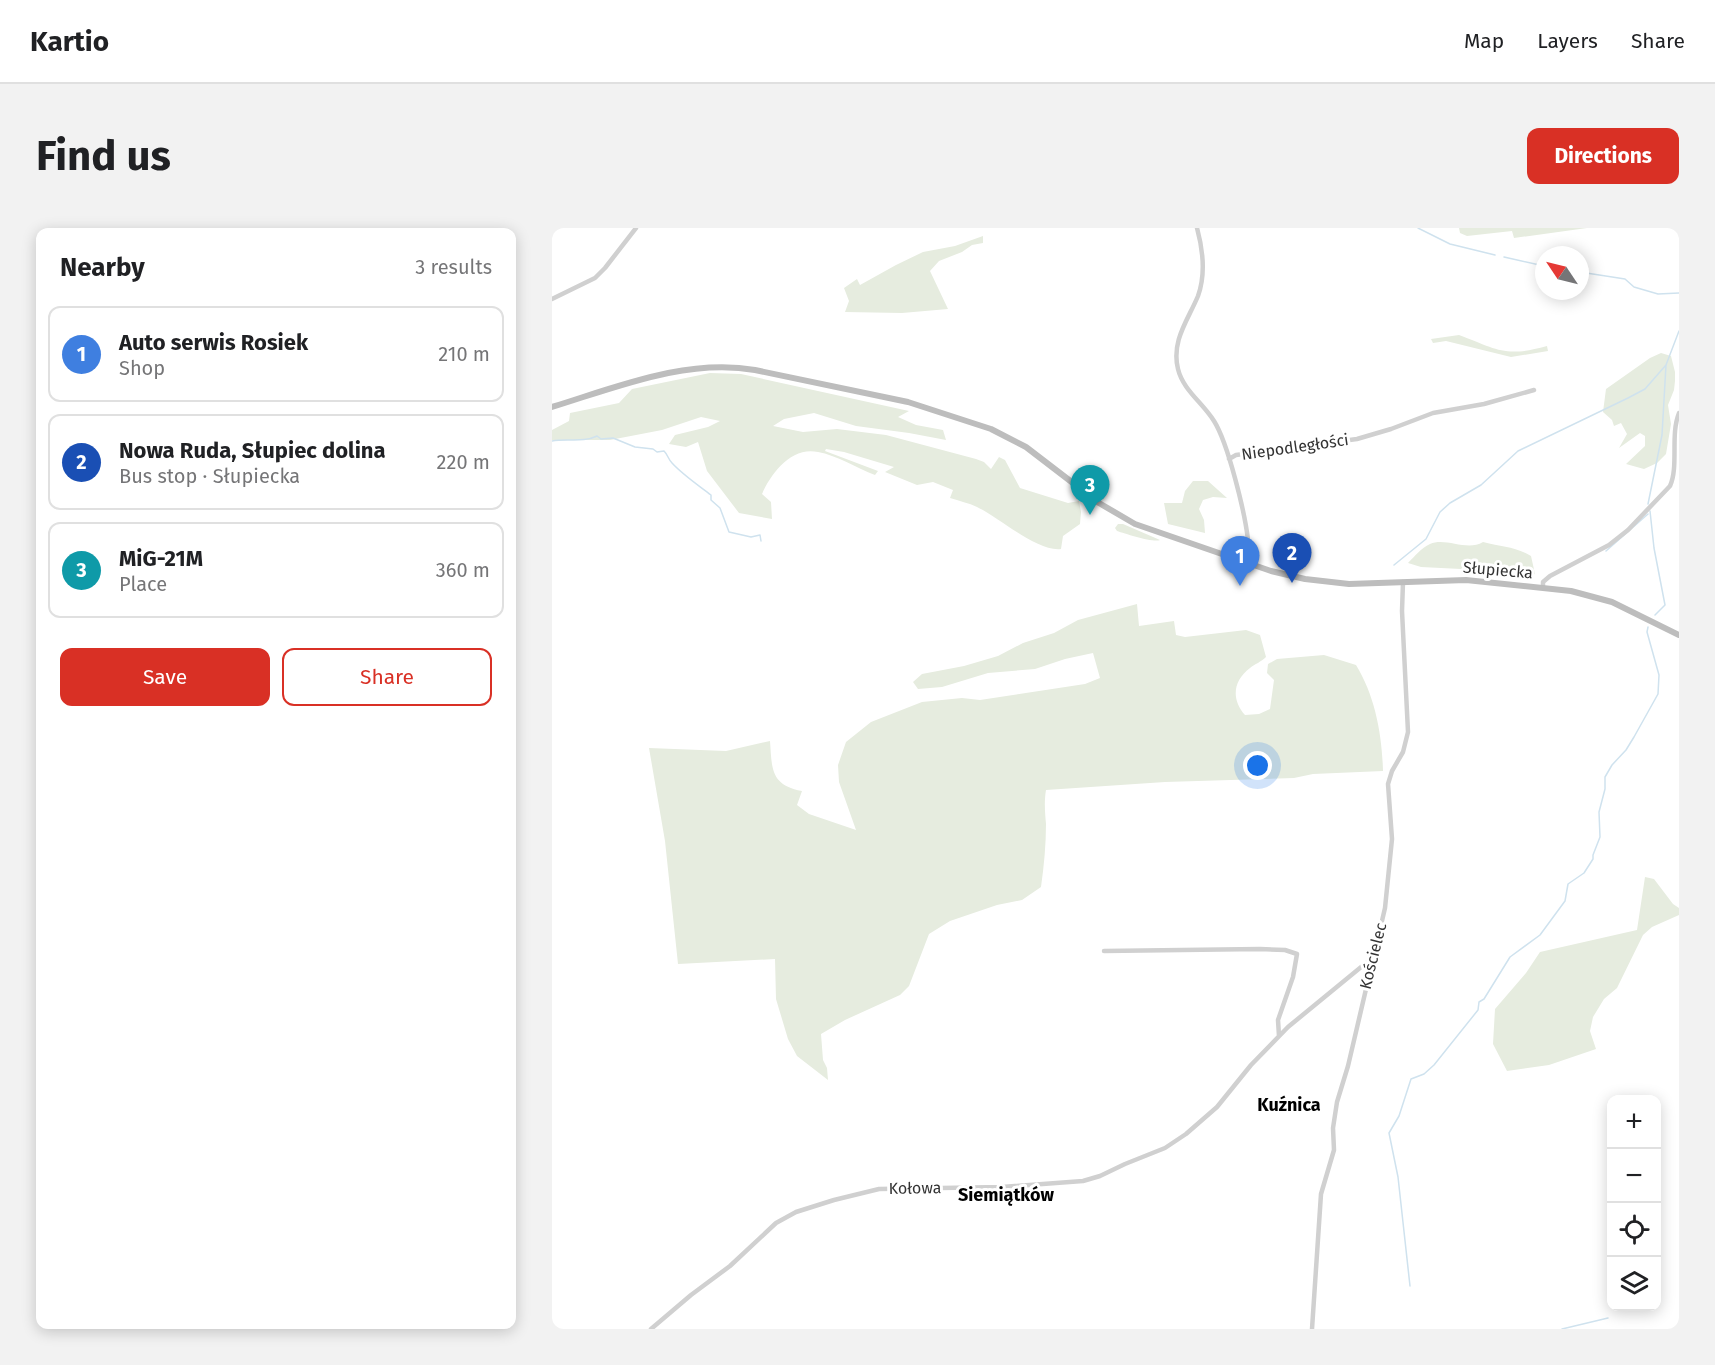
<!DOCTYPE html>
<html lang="en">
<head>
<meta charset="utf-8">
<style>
  body { margin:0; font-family:"Fira Sans",sans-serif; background:#f2f2f2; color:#202124 }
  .controls { position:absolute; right:18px; bottom:18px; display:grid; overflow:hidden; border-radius:12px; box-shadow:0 3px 15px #0003 }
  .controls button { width:54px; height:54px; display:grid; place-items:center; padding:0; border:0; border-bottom:2px solid #e0e0e0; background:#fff; color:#202124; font:30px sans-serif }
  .compass { position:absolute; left:983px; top:18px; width:54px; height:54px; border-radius:50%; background:#fff; box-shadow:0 3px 15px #0003; rotate:305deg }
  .you { position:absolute; left:706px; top:538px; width:21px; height:21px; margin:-15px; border:4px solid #fff; border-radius:50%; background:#1a73e8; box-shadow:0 0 0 9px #1a73e833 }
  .badge { display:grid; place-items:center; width:39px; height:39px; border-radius:50%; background:#d93025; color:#fff; font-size:20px; font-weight:700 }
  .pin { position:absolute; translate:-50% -50px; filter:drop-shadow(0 2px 3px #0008) }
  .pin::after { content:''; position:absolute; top:32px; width:21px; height:18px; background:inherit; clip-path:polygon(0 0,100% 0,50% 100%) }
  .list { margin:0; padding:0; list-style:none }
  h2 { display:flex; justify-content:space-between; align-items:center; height:78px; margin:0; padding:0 24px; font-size:26px }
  h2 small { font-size:20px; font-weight:400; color:#757577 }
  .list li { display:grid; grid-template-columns:39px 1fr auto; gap:18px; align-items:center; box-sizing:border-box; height:96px; margin:0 12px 12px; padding:0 12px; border:2px solid #e0e0e0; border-radius:12px }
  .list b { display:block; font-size:22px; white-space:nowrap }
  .list p { margin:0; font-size:20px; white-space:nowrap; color:#757577 }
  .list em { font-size:20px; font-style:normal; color:#757577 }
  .actions { display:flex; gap:12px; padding:18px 24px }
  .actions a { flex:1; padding:14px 0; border:2px solid #d93025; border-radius:12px; text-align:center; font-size:21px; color:#d93025 }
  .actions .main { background:#d93025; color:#fff }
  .icon { flex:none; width:33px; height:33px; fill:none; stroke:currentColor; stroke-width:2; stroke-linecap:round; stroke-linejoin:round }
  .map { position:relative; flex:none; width:1127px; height:1101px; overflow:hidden; border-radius:12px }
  header { display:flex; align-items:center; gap:36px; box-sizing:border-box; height:84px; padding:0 30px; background:#fff; border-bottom:2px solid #e0e0e0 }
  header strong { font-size:28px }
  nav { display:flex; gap:33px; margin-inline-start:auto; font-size:21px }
  .intro { display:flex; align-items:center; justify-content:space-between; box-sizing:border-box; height:144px; padding:0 36px }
  h1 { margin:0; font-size:42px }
  .button { padding:15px 27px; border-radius:12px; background:#d93025; color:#fff; font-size:21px; font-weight:700 }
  main { display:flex; gap:36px; padding:0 36px }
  aside { flex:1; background:#fff; border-radius:12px; box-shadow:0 3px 15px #0003 }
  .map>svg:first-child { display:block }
  .green { fill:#e6ecdf }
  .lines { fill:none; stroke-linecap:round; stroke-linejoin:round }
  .stream { stroke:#cfe2ee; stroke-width:1.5 }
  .minor { stroke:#d0d0d0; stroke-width:4.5 }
  .secondary { stroke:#bdbdbd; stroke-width:6 }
  .labels { text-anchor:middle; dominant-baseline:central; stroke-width:6; stroke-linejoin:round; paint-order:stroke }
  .street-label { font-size:16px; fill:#333; stroke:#fff }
  .neighbourhood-label { font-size:18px; font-weight:bold; fill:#000; stroke:#fff }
</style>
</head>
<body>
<header>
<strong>Kartio</strong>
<nav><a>Map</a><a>Layers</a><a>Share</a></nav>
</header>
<div class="intro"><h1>Find us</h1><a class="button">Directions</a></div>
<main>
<aside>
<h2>Nearby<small>3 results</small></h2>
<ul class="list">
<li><span class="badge" style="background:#3f7fe0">1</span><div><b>Auto serwis Rosiek</b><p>Shop</p></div><em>210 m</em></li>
<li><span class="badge" style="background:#1a4fb4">2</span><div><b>Nowa Ruda, Słupiec dolina</b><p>Bus stop · Słupiecka</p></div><em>220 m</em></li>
<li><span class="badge" style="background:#0f9aa8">3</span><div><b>MiG-21M</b><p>Place</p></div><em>360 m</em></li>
</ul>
<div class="actions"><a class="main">Save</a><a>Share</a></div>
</aside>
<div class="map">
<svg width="1127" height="1101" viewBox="0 0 1127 1101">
  <rect width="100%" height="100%" fill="#fff"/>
  <!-- green -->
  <path class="green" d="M 907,0 L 1035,0 L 962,10 L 960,3 L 915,8 L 908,5 Z
    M 431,8 L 431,15 L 420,17 L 410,24 L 387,33 L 378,43 L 396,81 L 350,85 L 293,84 L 297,73 L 292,60 L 305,51 L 308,57 L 344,37 L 371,24 L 403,18 Z
    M 907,107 C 945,121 952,130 995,118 L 996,123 L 959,129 L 894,113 L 881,115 L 879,111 Z
    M 1109,125 L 1119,128 L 1123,144 L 1123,153 L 1122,162 L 1116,177 L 1119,196 L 1114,226 L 1105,235 L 1092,241 L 1074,236 L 1093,218 L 1093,208 L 1088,205 L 1067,220 L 1075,206 L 1069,195 L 1062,198 L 1060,192 L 1051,184 L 1054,161 L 1098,130 Z
    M 158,145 L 189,146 L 357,183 L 346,189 L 364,197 L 391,202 L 394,212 L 357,205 L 304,198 L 262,185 L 232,191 L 221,198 L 251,204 L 285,201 L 334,207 L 424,231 L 432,234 L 439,241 L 447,229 L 453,232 L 468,260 L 516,275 L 527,273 L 529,284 L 528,296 L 511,308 L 509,321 C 485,324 448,290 425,279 C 417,275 407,273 398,270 L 401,262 L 381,254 L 365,257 L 333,244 L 342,239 L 292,224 L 274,221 L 273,223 L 326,243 L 323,247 C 305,240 284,227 266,224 C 240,218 219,245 210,266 L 219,274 L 220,291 L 187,285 L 155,243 L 146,214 L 134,219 L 117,216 L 123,207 L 156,199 L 168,193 L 149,189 L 110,202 L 58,212 L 0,212 L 0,202 L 17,193 L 18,185 L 67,175 L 80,161 Z
    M 641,253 L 656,253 L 675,270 L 661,269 L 651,272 L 647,281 L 652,292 L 653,305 L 616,296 L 612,275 L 630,275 L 633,263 Z
    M 566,296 L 571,296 L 608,312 C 602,315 574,306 565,303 L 563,300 Z
    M 931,314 C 950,319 962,318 979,328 L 983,346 L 978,348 L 929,342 L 869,339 L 856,335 C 863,328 869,320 878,316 C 894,309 915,324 931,314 Z
    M 585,376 L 587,398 L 622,393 L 624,407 L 633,409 L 694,402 L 708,407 L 714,429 C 709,434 703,436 698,440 C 681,453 679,471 693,487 L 707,486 L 718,481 L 722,452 L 715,445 L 716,436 L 725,431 L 772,427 L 804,437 C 823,468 830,506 831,543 L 761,546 L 742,550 L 613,554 L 494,562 C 492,574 493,584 494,596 C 494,616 492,638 489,659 L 470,672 L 445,677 L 398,693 L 377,706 L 357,758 L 348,767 L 293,792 L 269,806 L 271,832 L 275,840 L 276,852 L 245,828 L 236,811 L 224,771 L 223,731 L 126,736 L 113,613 L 97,520 L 174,523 L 218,513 C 220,540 218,557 250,563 L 245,577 L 257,586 L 304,602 L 287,554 L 286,537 L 294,514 L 319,494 L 370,474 L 410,470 L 428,472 L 533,456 L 548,450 L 541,425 L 513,431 L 483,441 L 436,445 L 390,459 L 366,461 L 361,454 L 370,446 L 412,438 L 446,428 L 471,415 L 502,405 L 526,392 Z
    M 1093,649 L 1102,651 L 1121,676 L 1127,680 L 1127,687 L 1100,699 L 1091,707 L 1065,760 L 1052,771 L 1041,789 L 1038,803 L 1044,821 L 997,837 L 955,843 L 941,816 L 943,781 L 974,745 L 988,724 L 1085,702 Z"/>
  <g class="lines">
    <!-- stream -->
    <path class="stream" d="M 866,0 L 898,16 L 943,27
      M 952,29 L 992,38
      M 1028,44 L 1073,51 L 1082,59 L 1106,66 L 1127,65
      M 0,213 C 15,210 31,215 45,208 L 49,211 L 61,210 L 83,219 L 101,221 L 105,224 L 112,223 C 116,227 116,231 120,235 C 131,247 146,257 159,267 L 159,272 L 168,280 L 177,304 L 199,309 L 208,307 L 209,313
      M 1096,276 L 1110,207 L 1114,137 L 1127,103
      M 1098,283 L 1102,320 L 1113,377 L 1103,387
      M 1054,323 L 1096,286
      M 842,337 L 874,311 L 888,284 L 898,275 L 929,257 L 966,223 L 1076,170 L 1093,161 L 1114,137
      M 858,1058 L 846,949 L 837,905 L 847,888 L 859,851 L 872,846 L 882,837 L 926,782 L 927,774 L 932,771 L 958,729 L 988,707 L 1013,673 L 1016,656 L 1032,645 L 1041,631 L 1041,627 L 1048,609 L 1047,584 L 1053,561 L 1053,549 L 1060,537 L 1074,522 L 1082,509 L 1106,466 L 1107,447 L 1095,404 L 1096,399
      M 1010,1101 L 1056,1090"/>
    <!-- minor -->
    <path class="minor" d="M 645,0 C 651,22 654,46 646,68 C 636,92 619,113 626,141 C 631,162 651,175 662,193 C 676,215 693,285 696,312 C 697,320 695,327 693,334
      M 0,71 L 43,50 L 53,40 L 84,0
      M 677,231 L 684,227 L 805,211 L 839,201 L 881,185 L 932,176 L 982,162
      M 991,359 L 991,354 L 998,348 L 1057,317 L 1076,302 L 1118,258 C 1127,238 1118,207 1127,185
      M 552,723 L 708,721 L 733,722 L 745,726 L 741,749 L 726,792 L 727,808
      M 99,1101 L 139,1067 L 178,1038 L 224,995 L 244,984 L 282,972 L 327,961 L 450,959 L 531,953 L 548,948 L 573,936 L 613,920 L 634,906 L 665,879 L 699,837 L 736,799 L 814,735 L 819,733
      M 760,1101 L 769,966 L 782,922 L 781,900 L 785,874 L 796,838 L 833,680 L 840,611 L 836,556 L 840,543 L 851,524 L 856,504 L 850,383 L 851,354"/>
    <!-- secondary -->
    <path class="secondary" d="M 0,179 C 65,159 135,130 203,142 L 356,174 L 439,201 L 474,219 L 547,275 L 583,296 L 719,343 L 753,351 L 797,356 L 914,352 L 1019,363 L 1060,374 L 1127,407"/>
  </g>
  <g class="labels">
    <!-- street labels -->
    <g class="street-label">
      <text transform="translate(743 219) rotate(-8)">Niepodległości</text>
      <text transform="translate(946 342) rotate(5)">Słupiecka</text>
      <text transform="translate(821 728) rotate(-76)">Kościelec</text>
      <text transform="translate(363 960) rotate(-1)">Kołowa</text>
    </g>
    <!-- neighbourhood labels -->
    <g class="neighbourhood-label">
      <text x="737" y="877">Kuźnica</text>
      <text x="454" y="967">Siemiątków</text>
    </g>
  </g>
</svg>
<div class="controls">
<button>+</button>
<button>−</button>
<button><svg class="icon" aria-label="locate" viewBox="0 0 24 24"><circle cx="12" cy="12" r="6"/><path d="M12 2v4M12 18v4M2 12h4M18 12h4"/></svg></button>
<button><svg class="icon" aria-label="layers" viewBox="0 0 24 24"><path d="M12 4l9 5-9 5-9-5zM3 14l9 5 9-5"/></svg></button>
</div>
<svg class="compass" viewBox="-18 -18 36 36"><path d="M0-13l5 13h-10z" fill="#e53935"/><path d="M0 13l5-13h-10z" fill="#757577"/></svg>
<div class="you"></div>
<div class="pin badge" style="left:688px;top:358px;background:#3f7fe0">1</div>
<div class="pin badge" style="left:740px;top:355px;background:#1a4fb4">2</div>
<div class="pin badge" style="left:538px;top:287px;background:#0f9aa8">3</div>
</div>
</main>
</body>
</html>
